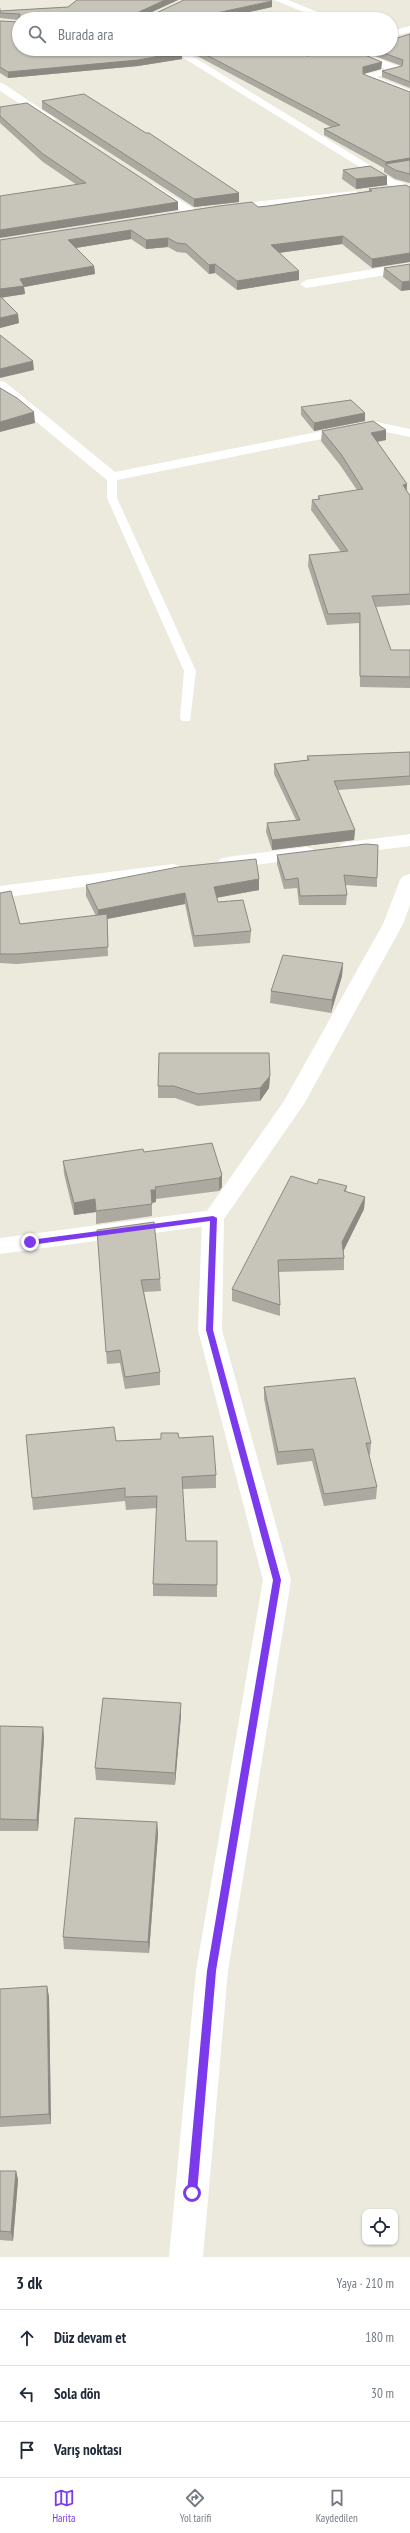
<!DOCTYPE html>
<html lang="tr">
<head>
<meta charset="utf-8">
<style>
  body { margin:0; font-family:"PT Sans Narrow",sans-serif; background:#f2f2f3; color:#1f2937 }
  .controls { position:absolute; right:12px; bottom:12px; display:grid; overflow:hidden; border-radius:8px; box-shadow:0 1px 3px #0004 }
  .controls button { width:36px; height:36px; display:grid; place-items:center; padding:0; border:0; border-bottom:1px solid #e0e1e3; background:#fff; color:#1f2937; font:20px sans-serif }
  .stop { position:absolute; width:12px; height:12px; margin:-9px; border:3px solid #7c3aed; border-radius:50%; background:#fff }
  .stop.end { background:#7c3aed; border-color:#fff; box-shadow:0 1px 4px #0008 }
  .list { margin:0; padding:0; list-style:none }
  h2 { display:flex; justify-content:space-between; align-items:center; height:52px; margin:0; padding:0 16px; font-size:17px }
  h2 small { font-size:13px; font-weight:400; color:#747a83 }
  .list li { display:grid; grid-template-columns:26px 1fr auto; gap:12px; align-items:center; box-sizing:border-box; height:56px; padding:0 16px; border-top:1px solid #e0e1e3 }
  .list b { display:block; font-size:15px; white-space:nowrap }
  .list em { font-size:13px; font-style:normal; color:#747a83 }
  .icon { flex:none; width:22px; height:22px; fill:none; stroke:currentColor; stroke-width:2; stroke-linecap:round; stroke-linejoin:round }
  .map { position:relative; flex:none; width:410px; height:2257px; overflow:hidden }
  .search { position:absolute; background:#fff; box-shadow:0 1px 3px #0004; left:12px; right:12px; top:12px; height:44px; display:flex; align-items:center; gap:10px; box-sizing:border-box; padding:0 14px; border-radius:22px; color:#747a83; font-size:15px }
  .sheet { height:220px; background:#fff }
  nav { display:flex; justify-content:space-around; align-items:center; box-sizing:border-box; height:56px; border-top:1px solid #e0e1e3; background:#fff; font-size:11px; color:#747a83 }
  nav a { display:grid; justify-items:center; gap:2px }
  nav .on { color:#7c3aed }
  .map>svg:first-child { display:block }
  .lines { fill:none; stroke-linecap:round; stroke-linejoin:round }
  .service { fill:#fff; fill-rule:evenodd }
  .minor { fill:#fff; fill-rule:evenodd }
  .tertiary { fill:#fff; fill-rule:evenodd }
  .wall { fill:#aba9a0 }
  .shaded-wall { fill:#8b8982 }
  .building { fill:#c7c4ba; stroke:#8b8982 }
  .route { fill:#7c3aed }
</style>
</head>
<body>
<div class="map">
<svg width="410" height="2257" viewBox="0 0 410 2257">
  <rect width="100%" height="100%" fill="#eceadd"/>
  <g class="lines">
    <!-- service -->
    <path class="service" d="M 112,474 L 117,477 L 117,498 L 196,671 L 190,721 L 182,721 L 180,718 L 184,671 L 107,498 L 107,477 Z"/>
    <!-- minor -->
    <path class="minor" d="M 274,0 L 288,0 L 335,19 L 321,19 Z
      M 410,26 L 410,32 L 391,37 L 391,31 Z
      M 169,49 L 181,49 L 394,180 L 410,185 L 410,191 L 383,193 L 383,189 L 392,187 Z
      M 365,49 L 380,49 L 368,55 L 401,67 L 401,71 L 377,77 L 410,90 L 410,97 L 363,79 L 363,75 L 386,69 L 353,55 Z
      M 0,83 L 4,84 L 56,119 L 51,122 L 47,121 L 0,91 Z
      M 153,184 L 196,210 L 196,216 L 188,216 L 149,189 L 147,187 Z
      M 355,191 L 359,192 L 359,196 L 226,213 L 220,209 L 226,205 Z
      M 410,263 L 410,271 L 306,288 L 300,284 L 306,280 Z
      M 0,381 L 5,382 L 115,472 L 372,421 L 410,429 L 410,437 L 372,429 L 112,481 L 107,480 L 0,392 Z
      M 410,834 L 410,846 L 348,854 L 341,852 L 339,848 L 341,844 L 348,842 Z
      M 306,847 L 313,849 L 315,853 L 313,857 L 227,869 L 220,867 L 217,863 L 220,859 L 227,857 Z
      M 173,864 L 180,866 L 183,870 L 180,874 L 0,898 L 0,886 Z
      M 213,1210 L 221,1212 L 224,1218 L 221,1224 L 0,1254 L 0,1238 Z"/>
    <!-- tertiary -->
    <path class="tertiary" d="M 410,874 L 410,905 L 403,924 L 304,1104 L 224,1219 L 222,1330 L 291,1580 L 228,1971 L 203,2257 L 169,2257 L 196,1971 L 263,1580 L 198,1330 L 202,1218 L 284,1101 L 383,924 L 400,880 L 403,876 Z"/>
  </g>
  <!-- wall -->
  <path class="wall" d="M 77,0 L 178,0 L 147,14 L 154,14 L 272,7 L 221,18 L 19,20 L 0,18 L 0,7 L 1,11 L 68,7 Z
    M 0,21 L 182,59 L 138,66 L 8,78 L 0,73 Z
    M 410,34 L 410,88 L 382,77 L 382,71 L 402,66 L 372,55 L 372,49 L 391,49 Z
    M 184,49 L 291,49 L 307,56 L 350,53 L 382,62 L 381,69 L 363,74 L 410,92 L 410,183 L 395,179 L 384,172 L 384,168 L 324,135 L 324,129 L 331,127 Z
    M 42,101 L 239,193 L 239,202 L 194,207 L 42,109 Z
    M 0,107 L 178,210 L 77,185 L 43,162 L 0,123 Z
    M 343,170 L 387,185 L 356,189 L 342,179 Z
    M 410,187 L 372,268 L 342,244 L 279,253 L 299,280 L 237,290 L 215,273 L 209,274 L 186,253 L 177,252 L 168,247 L 146,249 L 131,239 L 76,248 L 94,266 L 95,274 L 24,287 L 25,294 L 2,297 L 19,323 L 0,328 L 0,240 L 268,206 L 369,191 L 369,189 Z
    M 410,264 L 401,291 L 383,277 L 384,268 Z
    M 301,407 L 365,413 L 365,421 L 314,431 L 301,415 Z
    M 322,431 L 386,440 L 377,442 L 407,484 L 407,491 L 410,496 L 410,605 L 375,607 L 391,650 L 410,650 L 410,688 L 360,687 L 359,623 L 327,625 L 308,566 L 309,555 L 341,552 L 311,510 L 312,500 L 318,499 L 318,496 L 357,490 L 340,465 L 321,441 Z
    M 410,752 L 410,785 L 338,790 L 355,830 L 354,840 L 272,850 L 266,832 L 267,823 L 296,820 L 274,774 L 274,764 L 307,760 L 307,756 Z
    M 277,855 L 377,878 L 377,887 L 345,885 L 347,895 L 346,905 L 299,905 L 297,888 L 284,889 L 277,864 Z
    M 259,879 L 259,890 L 217,898 L 218,902 L 251,931 L 250,943 L 194,947 L 185,904 L 107,919 L 108,956 L 17,964 L 0,963 L 0,893 L 20,924 L 96,916 L 86,896 L 86,885 Z
    M 343,963 L 342,976 L 331,1013 L 270,1003 L 271,991 Z
    M 270,1076 L 269,1088 L 260,1101 L 198,1106 L 175,1098 L 158,1098 L 158,1086 Z
    M 144,1152 L 222,1175 L 222,1187 L 219,1191 L 156,1199 L 156,1202 L 152,1203 L 152,1216 L 96,1224 L 96,1212 L 74,1215 L 64,1174 L 63,1161 Z
    M 317,1184 L 347,1186 L 346,1192 L 365,1197 L 364,1209 L 343,1251 L 344,1258 L 344,1270 L 279,1272 L 280,1305 L 280,1316 L 232,1301 L 232,1289 Z
    M 97,1230 L 160,1279 L 161,1291 L 144,1292 L 160,1372 L 160,1385 L 125,1389 L 120,1363 L 107,1364 Z
    M 264,1387 L 371,1443 L 370,1455 L 369,1455 L 377,1487 L 376,1499 L 324,1506 L 312,1461 L 277,1465 L 264,1399 Z
    M 179,1438 L 216,1475 L 216,1488 L 182,1489 L 186,1541 L 217,1541 L 217,1597 L 153,1596 L 153,1584 L 157,1508 L 126,1510 L 125,1501 L 33,1510 L 32,1498 L 116,1441 Z
    M 181,1715 L 175,1785 L 96,1780 L 95,1768 Z
    M 0,1726 L 43,1727 L 44,1738 L 38,1831 L 0,1831 Z
    M 157,1822 L 158,1834 L 149,1953 L 64,1949 L 63,1937 Z
    M 47,1986 L 49,1997 L 51,2124 L 0,2127 L 0,1989 Z
    M 0,2171 L 16,2171 L 18,2180 L 13,2241 L 0,2240 Z"/>
  <!-- shaded-wall -->
  <path class="shaded-wall" d="M 165,0 L 178,0 L 139,18 L 139,12 Z
    M 272,1 L 272,7 L 218,19 L 212,14 Z
    M 182,52 L 182,59 L 138,66 L 8,78 L 8,72 Z
    M 382,62 L 381,69 L 363,74 L 363,67 Z
    M 410,158 L 410,164 L 386,165 L 386,162 Z
    M 387,176 L 387,185 L 356,189 L 356,179 Z
    M 239,193 L 239,202 L 194,207 L 194,199 Z
    M 178,202 L 178,210 L 0,238 L 0,230 Z
    M 131,230 L 131,239 L 69,249 L 68,240 Z
    M 343,236 L 342,244 L 271,254 L 271,245 Z
    M 168,238 L 168,247 L 146,249 L 146,240 Z
    M 410,253 L 410,262 L 372,268 L 372,259 Z
    M 215,264 L 215,273 L 209,274 L 209,265 Z
    M 94,266 L 95,274 L 24,287 L 25,294 L 0,298 L 0,289 L 20,279 Z
    M 299,271 L 299,280 L 237,290 L 237,281 Z
    M 410,281 L 410,290 L 401,291 L 402,282 Z
    M 18,314 L 19,323 L 0,328 L 0,318 Z
    M 33,361 L 34,370 L 0,378 L 0,369 Z
    M 34,412 L 35,423 L 0,432 L 0,422 Z
    M 365,413 L 365,421 L 314,431 L 314,423 Z
    M 386,430 L 386,440 L 370,443 L 371,433 Z
    M 407,484 L 406,494 L 403,485 Z
    M 355,830 L 354,840 L 272,850 L 272,840 Z
    M 259,879 L 259,890 L 214,898 L 214,887 Z
    M 185,893 L 185,904 L 107,919 L 108,956 L 107,919 L 98,921 L 98,910 Z
    M 343,963 L 342,976 L 331,1013 L 332,1000 Z
    M 270,1076 L 269,1088 L 260,1101 L 260,1088 Z
    M 222,1175 L 222,1187 L 219,1191 L 219,1178 Z
    M 151,1190 L 156,1190 L 156,1202 L 151,1203 Z
    M 365,1197 L 364,1209 L 342,1254 L 342,1242 Z
    M 95,1199 L 96,1212 L 74,1215 L 74,1203 Z
    M 181,1703 L 181,1715 L 175,1785 L 175,1773 Z
    M 43,1727 L 44,1738 L 38,1831 L 37,1820 Z
    M 157,1822 L 158,1834 L 149,1953 L 148,1942 Z
    M 47,1986 L 49,1997 L 51,2124 L 49,2114 Z
    M 16,2171 L 18,2180 L 13,2241 L 11,2232 Z"/>
  <!-- building -->
  <path class="building" d="M 77,0 L 165,0 L 139,12 L 139,14 L 154,14 L 184,0 L 271,0 L 272,1 L 212,14 L 223,19 L 19,19 L 20,14 L 0,13 L 0,11 L 68,7 Z
    M 19,20 L 19,49 L 176,49 L 182,52 L 138,60 L 8,72 L 0,67 L 0,21 L 19,22 Z
    M 410,34 L 410,82 L 382,71 L 402,66 L 403,60 L 373,49 L 391,49 L 391,40 Z
    M 195,49 L 291,49 L 307,56 L 341,49 L 350,53 L 355,51 L 382,62 L 363,67 L 363,74 L 410,92 L 410,158 L 386,162 L 324,129 L 340,125 Z
    M 84,94 L 146,133 L 149,133 L 239,193 L 194,199 L 42,101 Z
    M 27,103 L 178,202 L 0,230 L 0,196 L 86,183 L 43,154 L 0,116 L 0,107 Z
    M 410,160 L 410,174 L 395,170 L 385,164 Z
    M 370,166 L 387,176 L 356,179 L 343,170 Z
    M 406,185 L 410,187 L 410,253 L 372,259 L 343,236 L 271,245 L 299,271 L 237,281 L 215,264 L 209,265 L 186,244 L 177,243 L 168,238 L 146,240 L 131,230 L 68,240 L 94,266 L 20,279 L 24,286 L 0,289 L 0,240 L 219,206 L 252,202 L 258,207 L 268,206 L 372,191 L 369,189 Z
    M 410,264 L 410,281 L 402,282 L 384,268 Z
    M 0,296 L 18,314 L 0,318 Z
    M 0,335 L 33,361 L 0,369 Z
    M 0,388 L 17,398 L 34,412 L 0,422 Z
    M 351,400 L 365,413 L 314,423 L 301,407 Z
    M 373,421 L 386,430 L 371,433 L 407,484 L 403,485 L 410,496 L 410,594 L 372,596 L 391,650 L 410,650 L 410,677 L 360,676 L 360,613 L 328,614 L 309,555 L 348,551 L 312,500 L 320,499 L 318,496 L 363,489 L 341,454 L 322,431 Z
    M 410,752 L 410,776 L 334,781 L 355,830 L 272,840 L 267,823 L 300,820 L 274,764 L 309,760 L 307,756 Z
    M 366,844 L 378,845 L 377,878 L 344,875 L 347,895 L 300,896 L 298,878 L 285,880 L 277,855 Z
    M 256,859 L 259,879 L 214,887 L 218,902 L 243,900 L 251,931 L 194,936 L 185,893 L 98,910 L 86,885 L 178,867 Z
    M 11,891 L 20,924 L 107,914 L 108,947 L 17,954 L 0,954 L 0,893 Z
    M 283,955 L 343,963 L 332,1000 L 271,991 Z
    M 159,1053 L 269,1053 L 270,1076 L 260,1088 L 198,1094 L 174,1086 L 158,1086 Z
    M 212,1143 L 222,1175 L 219,1178 L 155,1187 L 156,1190 L 151,1190 L 152,1204 L 96,1211 L 95,1199 L 74,1203 L 63,1161 L 143,1149 L 144,1152 Z
    M 291,1176 L 317,1184 L 319,1179 L 347,1186 L 344,1191 L 365,1197 L 342,1242 L 344,1258 L 278,1260 L 280,1305 L 232,1289 Z
    M 154,1222 L 160,1279 L 141,1280 L 160,1372 L 125,1377 L 120,1350 L 106,1352 L 97,1230 Z
    M 355,1378 L 371,1443 L 366,1443 L 377,1487 L 324,1494 L 313,1449 L 278,1452 L 264,1387 Z
    M 114,1427 L 116,1441 L 161,1439 L 161,1433 L 178,1433 L 179,1438 L 213,1436 L 216,1475 L 182,1477 L 186,1541 L 217,1541 L 217,1585 L 153,1584 L 157,1496 L 125,1497 L 125,1488 L 32,1498 L 26,1435 Z
    M 103,1698 L 181,1703 L 175,1773 L 95,1768 Z
    M 0,1726 L 43,1727 L 37,1820 L 0,1819 Z
    M 75,1818 L 157,1822 L 148,1942 L 63,1937 Z
    M 47,1986 L 49,2114 L 0,2117 L 0,1989 Z
    M 0,2171 L 16,2171 L 11,2232 L 0,2231 Z"/>
  <!-- route -->
  <path class="route" d="M 213,1216 L 217,1218 L 213,1330 L 281,1580 L 216,1971 L 197,2193 L 192,2198 L 187,2193 L 207,1971 L 273,1580 L 206,1330 L 210,1221 L 30,1245 L 27,1242 L 30,1240 Z"/>
</svg>
<div class="controls">
<button><svg class="icon" aria-label="locate" viewBox="0 0 24 24"><circle cx="12" cy="12" r="6"/><path d="M12 2v4M12 18v4M2 12h4M18 12h4"/></svg></button>
</div>
<div class="stop" style="left:192px;top:2193px"></div>
<div class="stop end" style="left:30px;top:1242px"></div>
<div class="search"><svg class="icon" aria-label="search" viewBox="0 0 24 24"><circle cx="10" cy="10" r="6"/><path d="M15 15l6 6"/></svg>Burada ara</div>
</div>
<section class="sheet">
<h2>3 dk<small>Yaya · 210 m</small></h2>
<ul class="list">
<li><svg class="icon" aria-label="ahead" viewBox="0 0 24 24"><path d="M12 20V5M6 11l6-6 6 6"/></svg><div><b>Düz devam et</b></div><em>180 m</em></li>
<li><svg class="icon" aria-label="left" viewBox="0 0 24 24"><path d="M17 20v-9H6M10 6l-5 5 5 5"/></svg><div><b>Sola dön</b></div><em>30 m</em></li>
<li><svg class="icon" aria-label="arrive" viewBox="0 0 24 24"><path d="M6 21V4h12l-3 4 3 4H6"/></svg><div><b>Varış noktası</b></div></li>
</ul>
</section>
<nav>
<a class="on"><svg class="icon" aria-label="map" viewBox="0 0 24 24"><path d="M3 6l6-2 6 2 6-2v14l-6 2-6-2-6 2zM9 4v14M15 6v14"/></svg>Harita</a>
<a><svg class="icon" aria-label="directions" viewBox="0 0 24 24"><path d="M12 3l9 9-9 9-9-9zM9 14v-3h6M13 9l2 2-2 2"/></svg>Yol tarifi</a>
<a><svg class="icon" aria-label="saved" viewBox="0 0 24 24"><path d="M7 4h10v16l-5-4-5 4z"/></svg>Kaydedilen</a>
</nav>
</body>
</html>
